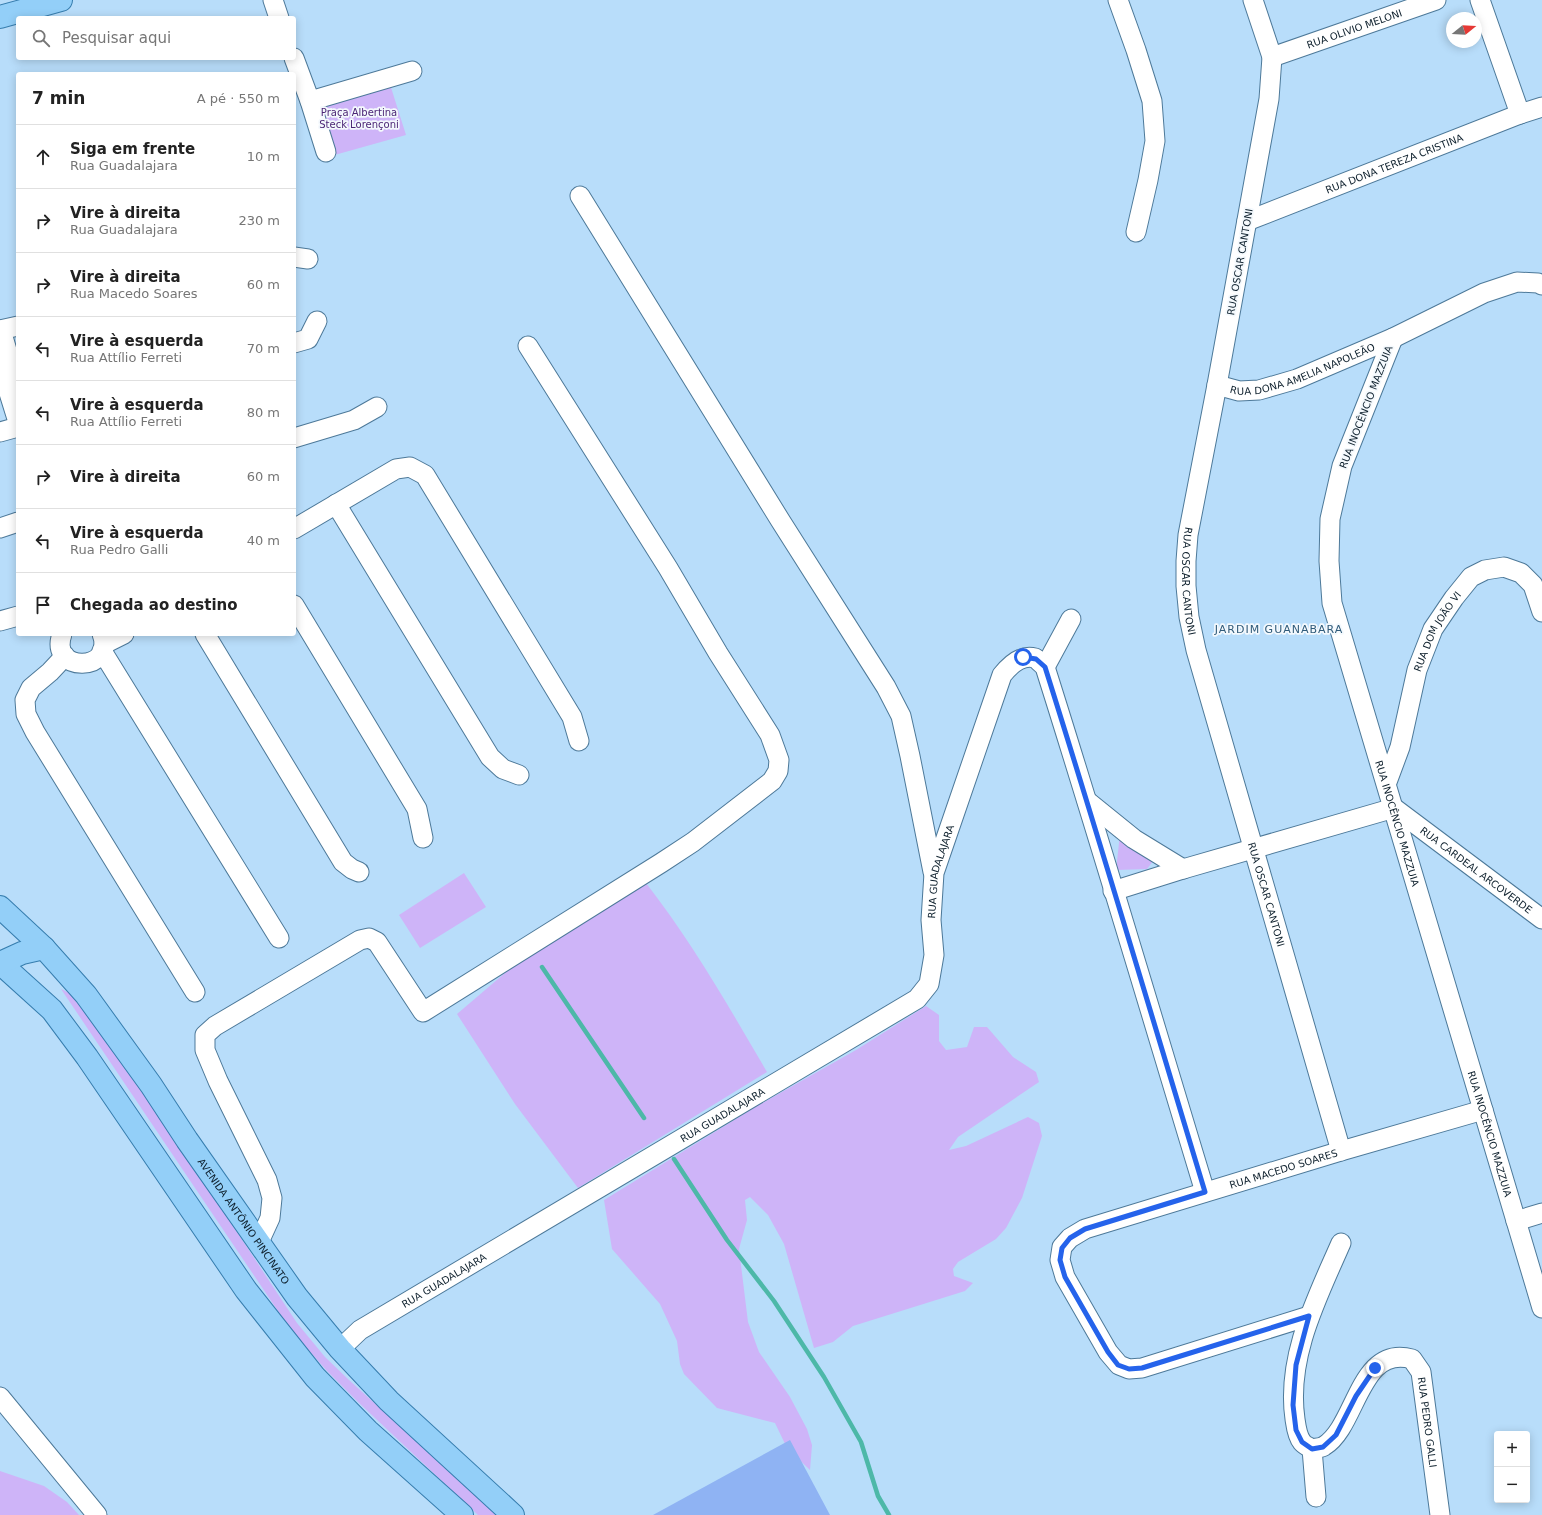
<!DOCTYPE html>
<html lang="pt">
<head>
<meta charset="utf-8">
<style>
  body { margin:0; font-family:"DejaVu Sans",sans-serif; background:#f6f6f6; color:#222 }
  .controls { position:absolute; right:12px; bottom:12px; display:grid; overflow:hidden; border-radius:4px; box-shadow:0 2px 10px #0003 }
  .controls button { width:36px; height:36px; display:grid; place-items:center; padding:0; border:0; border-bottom:1px solid #e0e0e0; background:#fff; color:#222; font:20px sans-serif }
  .compass { position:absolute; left:1446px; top:12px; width:36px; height:36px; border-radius:50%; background:#fff; box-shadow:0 2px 10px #0003; rotate:72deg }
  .stop { position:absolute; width:12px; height:12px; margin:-9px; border:3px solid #2563eb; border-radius:50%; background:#fff }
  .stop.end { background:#2563eb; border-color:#fff; box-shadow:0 1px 4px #0008 }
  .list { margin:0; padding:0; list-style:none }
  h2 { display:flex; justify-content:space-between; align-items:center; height:52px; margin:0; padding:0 16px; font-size:17px }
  h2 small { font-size:13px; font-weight:400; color:#767676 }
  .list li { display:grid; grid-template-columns:26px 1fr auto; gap:12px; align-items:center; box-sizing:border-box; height:64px; padding:0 16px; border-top:1px solid #e0e0e0 }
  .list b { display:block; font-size:15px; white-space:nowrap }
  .list p { margin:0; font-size:13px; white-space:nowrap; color:#767676 }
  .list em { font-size:13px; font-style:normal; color:#767676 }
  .icon { flex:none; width:22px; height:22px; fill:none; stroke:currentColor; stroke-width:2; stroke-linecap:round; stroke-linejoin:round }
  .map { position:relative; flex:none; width:1542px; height:1515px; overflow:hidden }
  .search { position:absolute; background:#fff; box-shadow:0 2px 10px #0003; left:16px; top:16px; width:280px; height:44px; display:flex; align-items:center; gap:10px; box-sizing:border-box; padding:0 14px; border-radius:4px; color:#767676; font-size:15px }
  .panel { position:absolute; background:#fff; box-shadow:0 2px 10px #0003; left:16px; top:72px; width:280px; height:564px; border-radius:4px }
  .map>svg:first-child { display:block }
  .green { fill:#ceb4f8 }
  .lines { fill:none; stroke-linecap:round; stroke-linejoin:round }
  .stream { stroke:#4db8a8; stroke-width:4.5 }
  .building { fill:#8fb3f3 }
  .minor-casing { stroke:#4d7999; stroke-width:21 }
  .major-casing { stroke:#367dae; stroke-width:24 }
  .minor { stroke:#fff; stroke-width:19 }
  .major { stroke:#93cff8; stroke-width:22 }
  .route { stroke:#2563eb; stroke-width:5 }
  .labels { text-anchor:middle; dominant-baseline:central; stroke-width:3.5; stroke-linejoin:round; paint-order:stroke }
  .street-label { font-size:10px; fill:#0e202d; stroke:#f4f9fd }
  .park-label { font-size:10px; fill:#4b2575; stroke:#f4f9fd }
  .neighbourhood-label { font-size:11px; letter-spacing:1px; fill:#305b7a; stroke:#f4f9fd }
</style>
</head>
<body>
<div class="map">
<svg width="1542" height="1515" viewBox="0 0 1542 1515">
  <rect width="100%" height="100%" fill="#b8ddfa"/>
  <!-- green -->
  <path class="green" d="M 388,78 L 406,135 L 331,156 L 310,101 Z
    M 1120,834 L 1156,857 L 1147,869 L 1116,870 Z
    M 464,873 L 486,907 L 420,948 L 399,915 Z
    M 646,883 C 692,942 729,1007 767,1072 L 578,1188 L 515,1104 L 457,1014 L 511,968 Z
    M 61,989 L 84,1000 L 297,1323 L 325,1357 L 349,1380 L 498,1515 L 478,1515 L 358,1402 L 327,1371 L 290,1329 Z
    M 926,1006 L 939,1015 L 939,1041 L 946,1050 L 967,1047 L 974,1027 L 987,1027 L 1013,1057 L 1036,1072 L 1039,1082 L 958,1137 L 949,1150 L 966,1146 L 1028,1117 L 1039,1123 L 1042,1136 L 1022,1198 L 1006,1228 L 996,1239 L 958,1262 L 953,1269 L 954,1276 L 973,1283 L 965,1291 L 853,1326 L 833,1342 L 814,1348 L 784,1244 L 768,1215 L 750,1197 L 745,1200 L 747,1220 L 739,1249 L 748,1322 L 759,1352 L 790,1397 L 807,1429 L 812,1445 L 810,1470 L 787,1448 L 775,1423 L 717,1408 L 684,1374 L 680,1364 L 677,1341 L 660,1304 L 612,1249 L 604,1200 L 757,1106 L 856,1050 Z
    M 0,1471 L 44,1486 L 67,1502 L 79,1515 L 0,1515 Z"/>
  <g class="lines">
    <!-- stream -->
    <path class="stream" d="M 542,967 L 644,1118
      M 674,1159 L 727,1240 L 774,1301 L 824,1377 L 861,1442 L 878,1496 L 889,1515"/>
  </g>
  <!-- building -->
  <path class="building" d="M 790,1440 L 830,1515 L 653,1515 Z"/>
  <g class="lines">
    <!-- minor casing -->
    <g class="minor-casing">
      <g id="minor">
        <path d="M 273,0 L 279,18"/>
        <path d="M 1118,0 L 1136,50 L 1152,101 L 1155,141 L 1148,180 L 1136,232"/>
        <path id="s1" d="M 1253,0 L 1272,57 L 1269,99 L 1217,385 L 1188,535 L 1186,561 L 1186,586 L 1189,617 L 1196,650 L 1341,1151"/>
        <path d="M 1480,0 L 1520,114"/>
        <path id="s2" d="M 1272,57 L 1436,0"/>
        <path d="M 294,58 L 310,101 L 326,152"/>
        <path d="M 310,101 L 412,71"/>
        <path d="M 580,196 L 780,520 L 886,687 L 901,716 L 910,756 L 933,872"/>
        <path id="s3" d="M 1247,221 L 1520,114 L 1542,107"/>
        <path d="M 294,257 L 308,259"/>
        <path d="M 0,330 L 18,326"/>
        <path d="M 1,330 L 15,378"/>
        <path id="s4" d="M 1393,338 L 1342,466 L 1330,519 L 1329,561 L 1332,603 L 1542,1308"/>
        <path d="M 294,343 L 308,339 L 317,321"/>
        <path d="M 0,364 L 18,422"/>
        <path id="s5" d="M 1217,385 L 1239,391 L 1259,390 L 1297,379 L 1393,338 L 1484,293 L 1517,282 L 1538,283 L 1542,285"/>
        <path d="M 0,432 L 18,427"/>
        <path d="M 294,438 L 354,420 L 377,407"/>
        <path d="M 336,504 L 490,757 L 503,769 L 519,775"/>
        <path d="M 0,528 L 18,522"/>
        <path d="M 294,529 L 396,469 L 410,467 L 425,475 L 572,717 L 579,741"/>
        <path d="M 294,605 L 417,809 L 423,838"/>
        <path d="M 0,621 L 18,616"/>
        <path d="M 62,634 C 48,674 117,672 102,634"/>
        <path d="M 205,634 L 343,862 L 352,869 L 359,872"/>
        <path d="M 104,644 L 124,634"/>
        <path d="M 102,651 L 279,938"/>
        <path d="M 65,656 L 50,672 L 31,688 L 25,700 L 26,714 L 35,732 L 195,992"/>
        <path d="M 1045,667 L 1071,619"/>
        <path id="s6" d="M 1387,782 L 1400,747 L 1417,670 L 1433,629 L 1454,598 L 1471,577 L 1485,570 L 1504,567 L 1521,573 L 1533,585 L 1542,612"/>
        <path d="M 1087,801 L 1134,839 L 1183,869"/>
        <path id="s7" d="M 1113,891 L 1183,869 L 1394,808 L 1542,919"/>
        <path d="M 1516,1221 L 1542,1213"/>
        <path d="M 259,1242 L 270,1218 L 272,1198 L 267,1180 L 218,1081 L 205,1050 L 205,1035 L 215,1026 L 360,940 L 369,938 L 377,942 L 423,1012 L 661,863 L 693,842 L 772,781 L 778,771 L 779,760 L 770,735 L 718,653 L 668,568 L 528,346"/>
        <path id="s8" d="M 1309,1316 L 1142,1368 L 1129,1369 L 1119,1365 L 1108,1352 L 1065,1277 L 1060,1260 L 1062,1247 L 1070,1238 L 1085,1229 L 1341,1151 L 1483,1110"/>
        <path id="s9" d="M 340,1349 L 360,1330 L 917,999 L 929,984 L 934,955 L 931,920 L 934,873 L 1002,675 C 1010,665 1021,654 1035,658 C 1038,660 1042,664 1045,667 C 1100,841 1152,1017 1205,1192"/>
        <path d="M 0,1397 L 97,1515"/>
        <path id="s10" d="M 1312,1449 C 1316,1448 1321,1448 1324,1446 C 1357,1426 1359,1344 1412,1359 L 1421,1372 L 1440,1515"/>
        <path d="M 1316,1497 L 1312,1449 C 1309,1447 1304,1445 1302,1442 C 1297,1436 1296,1426 1295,1419 C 1286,1357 1317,1298 1341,1243"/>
      </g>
    </g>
    <!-- major casing -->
    <g class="major-casing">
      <g id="major">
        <path d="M 0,17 L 61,0"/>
        <path id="s11" d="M 0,907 L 44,948 L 86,995 L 151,1085 L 187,1140 L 297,1297 L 340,1349 L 389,1401 L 513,1515"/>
        <path d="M 0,963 L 52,1010 L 87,1057 L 246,1290 L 315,1377 L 368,1431 L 462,1515"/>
        <path d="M 0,963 L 22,953 L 44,948"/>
      </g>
    </g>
    <!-- minor -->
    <use href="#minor" class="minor"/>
    <!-- major -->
    <use href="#major" class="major"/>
  </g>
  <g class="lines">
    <!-- route -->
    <path class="route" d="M 1023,657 L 1036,659 L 1045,667 C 1100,841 1152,1017 1205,1192 L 1085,1229 L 1070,1238 L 1062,1248 L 1060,1260 L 1065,1277 L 1108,1352 L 1118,1365 L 1129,1369 L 1142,1368 L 1309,1316 L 1296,1365 L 1293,1405 L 1296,1430 L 1302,1442 L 1312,1449 L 1323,1447 L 1336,1435 L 1356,1396 L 1375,1368"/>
  </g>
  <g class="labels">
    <!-- street labels -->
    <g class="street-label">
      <text stroke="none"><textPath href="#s2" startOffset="87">RUA OLIVIO MELONI</textPath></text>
      <text stroke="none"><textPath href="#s3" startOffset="158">RUA DONA TEREZA CRISTINA</textPath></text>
      <text transform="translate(1240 262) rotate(-80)">RUA OSCAR CANTONI</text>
      <text stroke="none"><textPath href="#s5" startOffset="90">RUA DONA AMELIA NAPOLEÃO</textPath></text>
      <text transform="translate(1366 407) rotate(-69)">RUA INOCÊNCIO MAZZUIA</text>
      <text stroke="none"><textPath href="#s1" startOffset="592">RUA OSCAR CANTONI</textPath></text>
      <text stroke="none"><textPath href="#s6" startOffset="160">RUA DOM JOÃO VI</textPath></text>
      <text stroke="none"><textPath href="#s4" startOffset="506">RUA INOCÊNCIO MAZZUIA</textPath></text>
      <text stroke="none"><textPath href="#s7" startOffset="396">RUA CARDEAL ARCOVERDE</textPath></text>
      <text stroke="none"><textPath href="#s9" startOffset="809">RUA GUADALAJARA</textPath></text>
      <text stroke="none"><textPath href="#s1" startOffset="916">RUA OSCAR CANTONI</textPath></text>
      <text stroke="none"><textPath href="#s9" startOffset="449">RUA GUADALAJARA</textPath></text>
      <text stroke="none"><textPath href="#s4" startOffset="830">RUA INOCÊNCIO MAZZUIA</textPath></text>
      <text stroke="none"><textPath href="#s8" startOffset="570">RUA MACEDO SOARES</textPath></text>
      <text stroke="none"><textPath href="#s11" startOffset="399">AVENIDA ANTÔNIO PINCINATO</textPath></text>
      <text stroke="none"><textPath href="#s9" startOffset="125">RUA GUADALAJARA</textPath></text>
      <text stroke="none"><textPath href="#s10" startOffset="213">RUA PEDRO GALLI</textPath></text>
    </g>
    <!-- park labels -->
    <g class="park-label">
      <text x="359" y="112">Praça Albertina<tspan x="359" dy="12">Steck Lorençoni</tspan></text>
    </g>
    <!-- neighbourhood labels -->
    <g class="neighbourhood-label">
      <text x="1279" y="629">JARDIM GUANABARA</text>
    </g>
  </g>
</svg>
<div class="controls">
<button>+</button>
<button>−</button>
</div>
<svg class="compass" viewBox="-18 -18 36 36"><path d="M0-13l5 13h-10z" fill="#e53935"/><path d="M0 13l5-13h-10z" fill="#767676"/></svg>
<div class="stop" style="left:1023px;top:657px"></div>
<div class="stop end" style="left:1375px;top:1368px"></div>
<div class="search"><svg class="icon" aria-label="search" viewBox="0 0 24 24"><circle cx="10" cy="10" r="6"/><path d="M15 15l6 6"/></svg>Pesquisar aqui</div>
<section class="panel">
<h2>7 min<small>A pé · 550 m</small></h2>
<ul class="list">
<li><svg class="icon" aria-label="ahead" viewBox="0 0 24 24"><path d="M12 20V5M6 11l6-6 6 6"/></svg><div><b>Siga em frente</b><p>Rua Guadalajara</p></div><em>10 m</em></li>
<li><svg class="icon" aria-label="right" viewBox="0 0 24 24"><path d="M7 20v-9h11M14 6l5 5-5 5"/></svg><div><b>Vire à direita</b><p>Rua Guadalajara</p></div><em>230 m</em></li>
<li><svg class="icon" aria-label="right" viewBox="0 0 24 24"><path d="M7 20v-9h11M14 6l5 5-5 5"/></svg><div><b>Vire à direita</b><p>Rua Macedo Soares</p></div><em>60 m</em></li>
<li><svg class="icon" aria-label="left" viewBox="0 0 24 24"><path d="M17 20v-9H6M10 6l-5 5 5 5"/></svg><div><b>Vire à esquerda</b><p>Rua Attílio Ferreti</p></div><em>70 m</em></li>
<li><svg class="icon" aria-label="left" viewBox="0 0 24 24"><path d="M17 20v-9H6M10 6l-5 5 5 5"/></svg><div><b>Vire à esquerda</b><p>Rua Attílio Ferreti</p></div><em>80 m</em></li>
<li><svg class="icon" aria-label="right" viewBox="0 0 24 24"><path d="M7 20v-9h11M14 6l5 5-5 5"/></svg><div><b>Vire à direita</b></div><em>60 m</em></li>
<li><svg class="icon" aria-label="left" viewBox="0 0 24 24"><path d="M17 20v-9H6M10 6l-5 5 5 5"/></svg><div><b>Vire à esquerda</b><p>Rua Pedro Galli</p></div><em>40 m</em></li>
<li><svg class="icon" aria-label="arrive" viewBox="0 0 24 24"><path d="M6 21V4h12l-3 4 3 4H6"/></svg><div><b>Chegada ao destino</b></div></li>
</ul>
</section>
</div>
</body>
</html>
